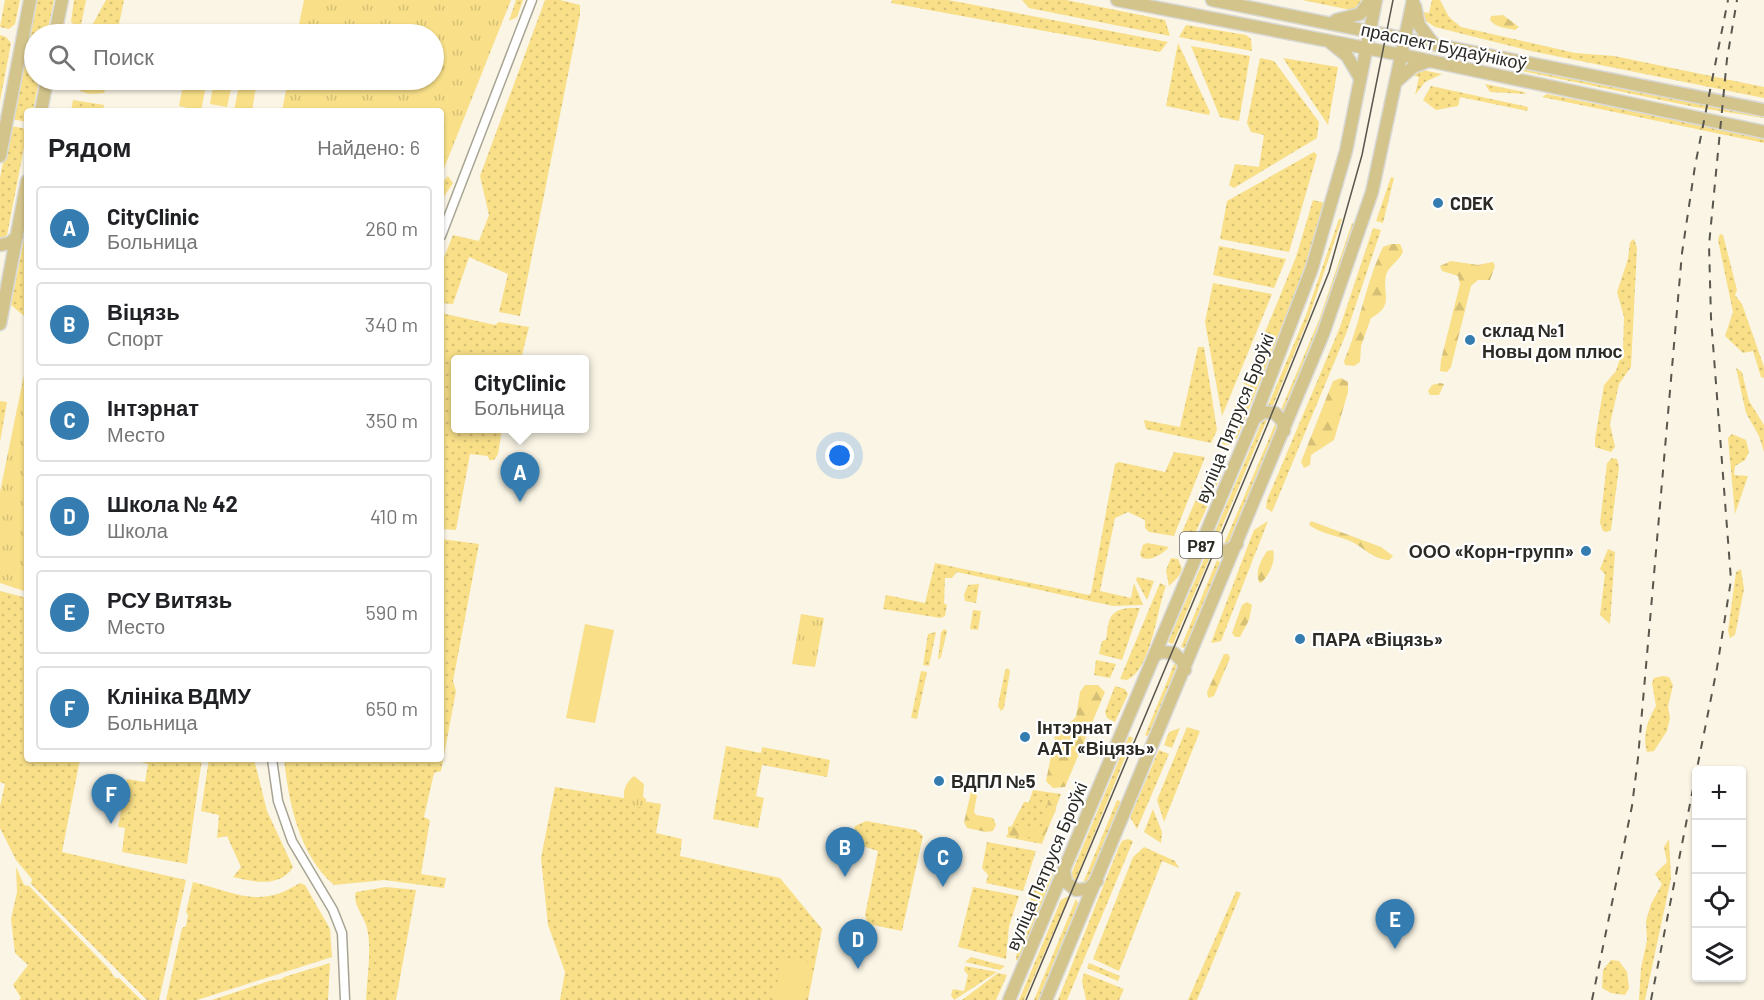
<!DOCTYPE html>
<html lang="ru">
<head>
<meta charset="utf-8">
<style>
  body { margin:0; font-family:Barlow,sans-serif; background:#f2f2f2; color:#202124 }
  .controls { position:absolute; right:18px; bottom:18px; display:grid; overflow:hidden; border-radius:6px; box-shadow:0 2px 4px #0004 }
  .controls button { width:54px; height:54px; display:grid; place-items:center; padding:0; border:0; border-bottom:2px solid #e0e0e0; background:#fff; color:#202124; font:30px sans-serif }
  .you { position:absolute; left:840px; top:456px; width:21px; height:21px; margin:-15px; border:4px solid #fff; border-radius:50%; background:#1a73e8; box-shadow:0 0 0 9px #1a73e833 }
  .badge { display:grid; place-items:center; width:39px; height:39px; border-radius:50%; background:#357db1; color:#fff; font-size:20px; font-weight:700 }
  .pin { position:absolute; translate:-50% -50px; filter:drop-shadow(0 2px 3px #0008) }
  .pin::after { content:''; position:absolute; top:32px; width:21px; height:18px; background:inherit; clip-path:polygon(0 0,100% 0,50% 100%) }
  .popup { position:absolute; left:451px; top:355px; width:138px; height:78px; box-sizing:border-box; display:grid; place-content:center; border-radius:6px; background:#fff; filter:drop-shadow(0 2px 4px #0005); font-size:20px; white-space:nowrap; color:#757577 }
  .popup b { font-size:22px; color:#202124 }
  .popup::after { content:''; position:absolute; left:50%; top:100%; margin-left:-12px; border:12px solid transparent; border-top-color:#fff }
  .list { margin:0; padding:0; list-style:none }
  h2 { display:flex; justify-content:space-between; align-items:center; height:78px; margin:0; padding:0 24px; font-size:26px }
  h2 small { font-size:20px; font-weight:400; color:#757577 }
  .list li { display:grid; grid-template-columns:39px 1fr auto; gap:18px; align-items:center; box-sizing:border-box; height:84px; margin:0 12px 12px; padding:0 12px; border:2px solid #e0e0e0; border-radius:6px }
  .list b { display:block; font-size:22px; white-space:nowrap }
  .list p { margin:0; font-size:20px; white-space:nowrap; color:#757577 }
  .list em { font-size:20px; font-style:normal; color:#757577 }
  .icon { flex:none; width:33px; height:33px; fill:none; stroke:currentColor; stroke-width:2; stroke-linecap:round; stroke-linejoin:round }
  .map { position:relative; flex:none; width:1764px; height:1000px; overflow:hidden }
  .search { position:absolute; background:#fff; box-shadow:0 2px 4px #0004; left:24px; top:24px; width:420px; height:66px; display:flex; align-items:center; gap:15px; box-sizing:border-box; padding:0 21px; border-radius:33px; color:#757577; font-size:22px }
  .panel { position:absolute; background:#fff; box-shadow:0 2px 4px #0004; left:24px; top:108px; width:420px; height:654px; border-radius:6px }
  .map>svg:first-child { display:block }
  .grass { fill:url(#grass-dots) }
  .forest { fill:url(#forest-firs) }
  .park { fill:url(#park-tufts) }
  .garden { fill:#f8df88 }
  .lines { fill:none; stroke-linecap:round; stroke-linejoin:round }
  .street-casing { stroke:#a8a494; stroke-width:11 }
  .primary-casing { stroke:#d9d9d8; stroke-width:15 }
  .street { stroke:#fff; stroke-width:8 }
  .primary { stroke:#d3c48b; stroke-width:12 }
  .tram { stroke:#59564e; stroke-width:1.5 }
  .rail { stroke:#59564e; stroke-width:2; stroke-dasharray:8 8; stroke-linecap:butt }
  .poi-dot { fill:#357db1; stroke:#fff; stroke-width:2 }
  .labels { text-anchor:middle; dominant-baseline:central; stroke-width:4.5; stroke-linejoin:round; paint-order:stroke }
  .shield { fill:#fff; stroke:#6b6a66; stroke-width:1.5 }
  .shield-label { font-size:16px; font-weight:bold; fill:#2c2a24 }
  .street-label { font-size:18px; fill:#2c2a24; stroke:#fff }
  .poi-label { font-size:18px; font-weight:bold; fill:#2c2a24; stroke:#fff; text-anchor:start }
</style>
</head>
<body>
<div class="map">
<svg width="1764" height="1000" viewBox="0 0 1764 1000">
  <defs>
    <pattern id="grass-dots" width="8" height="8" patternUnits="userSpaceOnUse" patternTransform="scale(1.5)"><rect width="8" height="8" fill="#f8df88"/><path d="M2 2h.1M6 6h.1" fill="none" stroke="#d5c075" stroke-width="1.8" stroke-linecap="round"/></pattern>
    <pattern id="forest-firs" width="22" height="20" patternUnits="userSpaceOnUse" patternTransform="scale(1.5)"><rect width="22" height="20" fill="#f8df88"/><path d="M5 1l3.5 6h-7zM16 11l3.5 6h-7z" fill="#d5c075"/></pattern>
    <pattern id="park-tufts" width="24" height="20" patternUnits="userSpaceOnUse" patternTransform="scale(1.5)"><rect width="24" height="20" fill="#f8df88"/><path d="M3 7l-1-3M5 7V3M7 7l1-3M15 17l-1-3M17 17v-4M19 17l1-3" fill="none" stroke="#d5c075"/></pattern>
  </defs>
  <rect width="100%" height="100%" fill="#faf5e5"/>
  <!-- grass -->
  <path class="grass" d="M 5,0 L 20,0 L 15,24 L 9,29 L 0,27 Z
    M 35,0 L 54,0 L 47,34 L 34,34 L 34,80 L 39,80 L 33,111 L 27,111 L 27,122 L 12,119 Z
    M 74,0 L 86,0 L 80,30 L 71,22 Z
    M 106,0 L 124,0 L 117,34 L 88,33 Z
    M 516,0 L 523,0 L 517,17 L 509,21 Z
    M 545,0 L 560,0 L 580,5 L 580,14 L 520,316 L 499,312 L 508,274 L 469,257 L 453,304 L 441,303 L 441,265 L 453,235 L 479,241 L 489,215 L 480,176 Z
    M 892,0 L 948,0 L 1168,42 L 1160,52 L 891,3 Z
    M 1022,0 L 1066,0 L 1165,20 L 1170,36 L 1029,8 Z
    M 1302,0 L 1366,0 L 1364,8 L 1351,10 Z
    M 1432,0 L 1440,0 L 1449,17 L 1461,27 L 1575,53 L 1614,56 L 1764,87 L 1764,98 L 1531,51 L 1435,27 L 1426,21 L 1423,12 L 1429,13 Z
    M 1186,25 L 1246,35 L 1251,39 L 1252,51 L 1179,37 Z
    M 0,35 L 6,37 L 11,43 L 0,101 Z
    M 1178,43 L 1210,112 L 1209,115 L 1166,106 Z
    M 1191,46 L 1250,56 L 1239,121 L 1220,117 Z
    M 1416,49 L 1764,115 L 1764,118 L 1695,107 Z
    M 1260,58 L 1274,61 L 1319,122 L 1317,138 L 1234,188 L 1229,185 L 1235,164 L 1259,167 L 1264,135 L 1251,132 L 1247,123 Z
    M 1283,58 L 1338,67 L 1328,125 Z
    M 1422,70 L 1442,74 L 1425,82 L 1415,95 L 1419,77 L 1412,75 Z
    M 1485,84 L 1524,92 L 1526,94 L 1490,92 Z
    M 1431,86 L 1528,107 L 1527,111 L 1460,97 L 1458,106 L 1436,110 L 1423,100 Z
    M 1547,94 L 1764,138 L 1764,143 L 1542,97 Z
    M 73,100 L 104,105 L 103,111 L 71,111 Z
    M 10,126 L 27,129 L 27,132 L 7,235 L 0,240 L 0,178 Z
    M 1314,152 L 1317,155 L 1289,252 L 1220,239 L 1227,201 Z
    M 448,176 L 453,183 L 441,201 L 441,184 Z
    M 1391,177 L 1394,178 L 1383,223 L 1376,221 Z
    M 1313,200 L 1325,203 L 1309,261 L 1237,438 L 1229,445 L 1219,444 L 1296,257 Z
    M 1339,219 L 1342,219 L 1309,317 L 1272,408 L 1267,408 L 1306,315 Z
    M 27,223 L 27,300 L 24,316 L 11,305 Z
    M 1352,223 L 1355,224 L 1322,321 L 1283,415 L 1280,412 L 1319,320 Z
    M 1373,228 L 1381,230 L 1346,334 L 1272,512 L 1266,508 L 1267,500 L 1340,327 Z
    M 1720,234 L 1723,235 L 1737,290 L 1735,295 L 1742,304 L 1764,367 L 1764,378 L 1761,377 L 1753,351 L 1743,353 L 1725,336 L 1733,312 L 1718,240 Z
    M 1634,239 L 1637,248 L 1631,367 L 1619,384 L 1610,424 L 1615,447 L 1611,452 L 1595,447 L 1595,439 L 1604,385 L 1616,371 L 1623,349 L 1624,317 L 1617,292 L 1628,259 L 1630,242 Z
    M 1219,246 L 1286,259 L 1274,288 L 1213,275 Z
    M 1213,283 L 1272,294 L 1222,416 L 1205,322 Z
    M 441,313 L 495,325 L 499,322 L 529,327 L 521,359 L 456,360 L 456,428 L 502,429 L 498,454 L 494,460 L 489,460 L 488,456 L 470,454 L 456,530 L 441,529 Z
    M 1198,347 L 1204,347 L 1217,430 L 1211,443 L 1146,429 L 1144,420 L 1180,427 Z
    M 1736,368 L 1742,372 L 1749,401 L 1764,425 L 1764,452 L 1759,436 L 1746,413 Z
    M 0,401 L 7,402 L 0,442 Z
    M 1268,417 L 1216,541 L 1214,534 L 1263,419 Z
    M 1276,422 L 1279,428 L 1232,542 L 1224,544 Z
    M 1732,434 L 1746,440 L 1749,452 L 1745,460 L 1735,466 L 1734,475 L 1748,476 L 1735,514 L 1728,438 Z
    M 1174,452 L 1205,457 L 1174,536 L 1149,532 L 1145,528 L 1145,520 L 1128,512 L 1115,518 L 1100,591 L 1131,598 L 1134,583 L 1143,605 L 1113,606 L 957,572 L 952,578 L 945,578 L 944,603 L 947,605 L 945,616 L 941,618 L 883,609 L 886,595 L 925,603 L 935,563 L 1089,595 L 1091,593 L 1115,464 L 1119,462 L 1165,472 Z
    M 1612,458 L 1617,459 L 1619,467 L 1611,530 L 1607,532 L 1603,531 L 1600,523 L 1607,463 Z
    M 1213,459 L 1217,463 L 1221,476 L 1194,536 L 1180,537 Z
    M 1268,521 L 1221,641 L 1211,643 L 1250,540 L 1254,530 Z
    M 441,539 L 479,544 L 453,681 L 456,691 L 441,771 L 434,773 L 424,817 L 430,820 L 421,874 L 446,878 L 444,888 L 384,880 L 334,885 C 299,855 289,803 284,759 L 441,759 Z
    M 1147,543 L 1169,547 C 1162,554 1153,561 1142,558 L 1140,554 L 1143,545 Z
    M 1608,549 L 1615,552 L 1610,624 L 1600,615 L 1605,574 L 1600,569 Z
    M 1205,557 L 1210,557 L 1173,644 L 1168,642 Z
    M 1171,558 L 1178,559 L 1182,569 L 1179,576 L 1169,586 L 1166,570 Z
    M 1217,560 L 1222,564 L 1187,649 L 1181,647 Z
    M 1741,569 L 1744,589 L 1735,635 L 1730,638 L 1728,631 L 1736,572 Z
    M 1137,577 L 1154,581 L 1147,600 L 1136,580 Z
    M 1160,583 L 1166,586 C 1157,608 1152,669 1127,680 L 1120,679 Z
    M 979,584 L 976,603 L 965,601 L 964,595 L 968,585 Z
    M 0,591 L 27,598 L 27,759 L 80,759 L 62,852 L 186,880 L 159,1000 L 147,1000 L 31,884 L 32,879 L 16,860 L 0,828 L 0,806 L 5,784 L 0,782 Z
    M 1128,608 L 1140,608 L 1122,660 L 1099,654 L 1102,641 L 1106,640 C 1109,622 1107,611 1128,608 Z
    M 973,610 L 981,611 L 978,630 L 970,629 Z
    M 944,629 L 947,631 L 941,657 L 938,660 L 941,633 Z
    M 936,632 L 929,666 L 923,665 L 928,634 Z
    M 1096,660 L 1116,664 L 1110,678 L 1094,675 Z
    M 1175,662 L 1179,667 L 1150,737 L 1145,735 Z
    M 1008,668 L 1010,671 L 1004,708 L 1001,711 L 998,706 L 1005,670 Z
    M 921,671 L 927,672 L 917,719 L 911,718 Z
    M 1663,676 L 1669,677 L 1673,685 L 1668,707 L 1670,718 L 1667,731 L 1654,751 L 1647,752 C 1642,736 1648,719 1656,706 L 1652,683 L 1654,678 Z
    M 1115,686 L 1125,689 L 1128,694 L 1115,722 L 1107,718 L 1105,712 Z
    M 1187,727 L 1200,731 L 1164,822 L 1157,800 Z
    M 1180,728 L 1172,748 L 1164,745 L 1169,732 Z
    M 1129,736 L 1133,738 L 1074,884 L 1070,877 Z
    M 726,746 L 761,753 L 762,747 L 830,760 L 827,777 L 762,765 L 756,796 L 764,798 L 758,828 L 713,819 Z
    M 1159,750 L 1169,754 L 1137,829 L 1130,817 Z
    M 138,759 L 202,759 L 187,864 L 122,852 L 125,828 L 118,827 L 127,779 L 145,782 L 148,764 L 138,761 Z
    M 209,759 L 254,759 L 267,811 L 293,867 C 280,888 254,882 233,877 L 241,867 L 227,836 L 217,838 L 219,815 L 201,811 Z
    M 555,787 L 661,804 L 656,833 L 682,839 L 680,856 L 780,878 L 822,929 L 808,1000 L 560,1000 L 565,972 L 548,925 L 541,858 Z
    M 1033,790 L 1061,794 L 1042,844 L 1006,837 L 1024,802 L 1029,802 Z
    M 1117,800 L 1123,802 L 1090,884 L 1081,888 Z
    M 1153,809 L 1162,832 L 1161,843 L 1144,832 Z
    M 866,821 L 916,830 L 923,836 L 902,931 L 868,924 L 865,915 L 878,851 L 856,844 L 852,839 L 855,826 Z
    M 1128,839 L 1133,841 L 1067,1000 L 1058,1000 L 1118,849 L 1122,841 Z
    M 1669,839 L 1671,878 L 1645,1000 L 1639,1000 L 1641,968 L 1647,940 L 1646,921 L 1651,904 L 1662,884 L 1655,874 L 1667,862 L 1664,847 Z
    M 987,842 L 1036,851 L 1023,891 L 986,883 L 988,875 L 982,868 Z
    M 1144,847 L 1175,861 L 1179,868 L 1162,861 L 1119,971 L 1093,959 L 1133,857 Z
    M 1048,857 L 1056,858 L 1058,862 L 1019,961 L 1016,960 L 1019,927 Z
    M 16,867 L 24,885 L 29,886 L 109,969 L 115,978 L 119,978 L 141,1000 L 19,1000 L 21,998 L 13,985 L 28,965 L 15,953 L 11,919 L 17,892 Z
    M 193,882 C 237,893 259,909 300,883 L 305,885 L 330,929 L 332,957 L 197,1000 L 166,1000 L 182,928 L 186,926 L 188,915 L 186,912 Z
    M 386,887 L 416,890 L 396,1000 L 366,1000 C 367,976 372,951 367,928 C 364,916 352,904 356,892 Z
    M 973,887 L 1019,896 L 1009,926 L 1006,959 L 958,947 Z
    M 1236,891 L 1241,893 L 1197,1000 L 1188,1000 Z
    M 1069,896 L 1024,1000 L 1019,1000 L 1061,900 Z
    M 1076,899 L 1079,905 L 1039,1000 L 1034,1000 Z
    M 971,957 L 1005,966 L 1000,970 L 965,962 Z
    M 1611,960 L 1619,961 L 1627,972 L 1629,988 L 1625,995 L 1611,993 L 1602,988 L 1603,970 Z
    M 330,963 L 328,1000 L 212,1000 L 269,981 L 282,979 L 284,977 Z
    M 1089,963 L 1120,976 L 1118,981 L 1087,968 Z
    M 965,966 L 997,972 L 954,1000 L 951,995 L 953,989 L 964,991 L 968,975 L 964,970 Z
    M 998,973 L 1007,975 L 996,1000 L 962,1000 Z
    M 1084,973 L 1124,989 L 1119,1000 L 1086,1000 L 1082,981 Z"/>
  <!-- forest -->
  <path class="forest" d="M 1503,15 L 1519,27 L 1515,30 C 1507,28 1496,28 1490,20 L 1491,16 Z
    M 77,80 L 108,80 L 104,93 C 95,94 86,95 79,90 Z
    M 1391,244 L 1400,244 L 1403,251 C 1401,260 1389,265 1386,275 C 1382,295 1395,305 1371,318 L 1361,346 L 1360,362 L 1354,366 L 1345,365 L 1344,361 C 1360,325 1365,284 1383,247 Z
    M 1451,261 L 1478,265 L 1493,262 L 1495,266 L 1490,280 L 1478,280 L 1471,286 L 1451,367 L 1447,372 L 1440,371 L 1441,360 L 1460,284 L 1458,276 L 1442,271 L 1440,266 Z
    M 1341,378 L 1348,382 L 1348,392 L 1334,440 L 1311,455 L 1310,465 L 1304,468 L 1301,462 L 1333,381 Z
    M 1440,383 L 1444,384 L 1439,395 L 1430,395 L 1428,391 L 1432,385 Z
    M 1311,521 L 1381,547 L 1393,556 L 1389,560 C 1372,559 1365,548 1350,541 C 1336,535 1322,534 1309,525 Z
    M 1273,550 C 1276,562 1269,575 1261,583 L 1259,582 C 1255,571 1261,560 1267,551 Z
    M 1247,602 L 1252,605 L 1249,620 L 1240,637 L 1235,637 L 1232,633 L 1242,605 Z
    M 1224,654 L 1228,654 L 1230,658 L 1214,696 L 1208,698 L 1207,692 Z
    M 1085,685 L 1098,685 L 1105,692 L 1065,787 L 1053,788 L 1046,781 L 1055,736 L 1076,717 L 1080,692 Z
    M 971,792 L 977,795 L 974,812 L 976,815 L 993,818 L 996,825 L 993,831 L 986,832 L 967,828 L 964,822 Z
    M 1048,800 L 1055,800 L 1056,810 L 1043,838 L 1011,836 L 1008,833 L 1008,827 L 1017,825 L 1039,831 L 1045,822 Z"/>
  <!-- park -->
  <path class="park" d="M 304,0 L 511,0 L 441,176 L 441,111 L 282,111 L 288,80 L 434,80 L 434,34 L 297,34 Z
    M 27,360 L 27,592 L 0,583 L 0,492 Z
    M 801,614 L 824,618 L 815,667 L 792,664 Z
    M 634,776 L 644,784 L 643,797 L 646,799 L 646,805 L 634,809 L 625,804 C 622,792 625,783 634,776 Z"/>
  <!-- garden -->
  <path class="garden" d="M 184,80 L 207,80 L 201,111 L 179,106 Z
    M 214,80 L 233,80 L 227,107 L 210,104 Z
    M 240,80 L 257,80 L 252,111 L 234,111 Z
    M 585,624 L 614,630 L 595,723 L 566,718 Z
    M 782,957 L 811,963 L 804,1000 L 774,1000 Z"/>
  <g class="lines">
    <!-- street casing -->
    <g class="street-casing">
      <path id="street" d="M 441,236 L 532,0
        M 272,759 L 278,801 L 292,841 L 333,910 L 342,933 L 345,1000"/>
    </g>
    <!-- primary casing -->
    <g class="primary-casing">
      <path id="primary" d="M 1117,0 L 1402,55 L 1764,132
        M 1212,0 L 1764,110
        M 1415,6 L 1419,25 L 1432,42
        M 1336,20 L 1360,14 L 1371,0
        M 55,34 L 62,0
        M 1331,43 L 1347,56 L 1360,78
        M 1396,82 L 1413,67 L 1429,61
        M 41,111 L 47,80
        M 0,156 L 30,0
        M 0,245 L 10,243 L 17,236
        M 0,324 L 27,181
        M 1254,419 L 1263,412 L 1275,413 L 1283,422 L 1284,431
        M 1207,532 C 1207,550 1224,557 1237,544
        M 1154,656 L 1161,652 L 1174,653 L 1183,662 L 1185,670
        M 1064,870 L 1066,882 L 1076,890 L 1088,889 L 1097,881
        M 1009,1000 L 1254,419 L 1312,268 L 1346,151 L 1376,0
        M 1046,1000 L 1323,334 L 1372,192 L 1413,0"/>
    </g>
    <!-- street -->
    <use href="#street" class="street"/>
    <!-- primary -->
    <use href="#primary" class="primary"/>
    <!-- tram -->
    <path class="tram" d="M 1026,1000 L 1266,428 L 1329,272 L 1362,155 L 1393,0"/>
    <!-- rail -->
    <path class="rail" d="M 1592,1000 L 1632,806 L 1638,758 L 1682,253 L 1695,166 L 1728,0
      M 1651,1000 L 1717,668 L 1731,580 L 1711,318 L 1709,245 L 1727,59 L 1737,0"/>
  </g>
  <!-- markers -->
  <g class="poi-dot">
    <circle cx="1438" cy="203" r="6"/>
    <circle cx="1470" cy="340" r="6"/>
    <circle cx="1586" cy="551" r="6"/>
    <circle cx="1300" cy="639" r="6"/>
    <circle cx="1025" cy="737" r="6"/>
    <circle cx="939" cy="781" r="6"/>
  </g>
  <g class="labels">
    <!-- shield labels -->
    <rect class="shield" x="1180" y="532" width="42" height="26" rx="4.5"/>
    <g class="shield-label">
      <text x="1201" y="545">Р87</text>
    </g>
    <!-- street labels -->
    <g class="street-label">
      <text transform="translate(1444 46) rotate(12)">праспект Будаўнікоў</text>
      <text transform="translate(1234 418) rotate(-68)">вуліца Пятруся Броўкі</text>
      <text transform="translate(1046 866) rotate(-67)">вуліца Пятруся Броўкі</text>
    </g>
    <!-- poi labels -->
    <g class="poi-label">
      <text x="1450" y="203">CDEK</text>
      <text x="1482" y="330">склад №1<tspan x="1482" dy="21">Новы дом плюс</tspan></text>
      <text x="1574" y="551" text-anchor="end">ООО «Корн-групп»</text>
      <text x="1312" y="639">ПАРА «Віцязь»</text>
      <text x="1037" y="727">Інтэрнат<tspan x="1037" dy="21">ААТ «Віцязь»</tspan></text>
      <text x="951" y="781">ВДПЛ №5</text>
    </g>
  </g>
</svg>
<div class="controls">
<button>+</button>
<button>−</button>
<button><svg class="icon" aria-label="locate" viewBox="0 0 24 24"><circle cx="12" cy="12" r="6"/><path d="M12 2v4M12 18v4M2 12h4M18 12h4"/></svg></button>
<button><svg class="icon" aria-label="layers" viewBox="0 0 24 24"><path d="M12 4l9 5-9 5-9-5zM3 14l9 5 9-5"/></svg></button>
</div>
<div class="you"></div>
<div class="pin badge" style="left:520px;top:502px">A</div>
<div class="popup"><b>CityClinic</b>Больница</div>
<div class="pin badge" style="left:845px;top:877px">B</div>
<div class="pin badge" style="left:943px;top:887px">C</div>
<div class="pin badge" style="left:858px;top:969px">D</div>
<div class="pin badge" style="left:1395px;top:949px">E</div>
<div class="pin badge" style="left:111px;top:824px">F</div>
<div class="search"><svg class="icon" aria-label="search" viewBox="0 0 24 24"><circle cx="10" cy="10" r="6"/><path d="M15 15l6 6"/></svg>Поиск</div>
<section class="panel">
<h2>Рядом<small>Найдено: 6</small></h2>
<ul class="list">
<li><span class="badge">A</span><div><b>CityClinic</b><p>Больница</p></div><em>260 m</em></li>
<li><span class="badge">B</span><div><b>Віцязь</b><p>Спорт</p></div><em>340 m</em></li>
<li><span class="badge">C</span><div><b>Інтэрнат</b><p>Место</p></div><em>350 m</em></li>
<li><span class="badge">D</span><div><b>Школа № 42</b><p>Школа</p></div><em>410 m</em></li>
<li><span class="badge">E</span><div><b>РСУ Витязь</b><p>Место</p></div><em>590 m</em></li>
<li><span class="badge">F</span><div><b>Клініка ВДМУ</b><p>Больница</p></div><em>650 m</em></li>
</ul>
</section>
</div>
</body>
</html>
